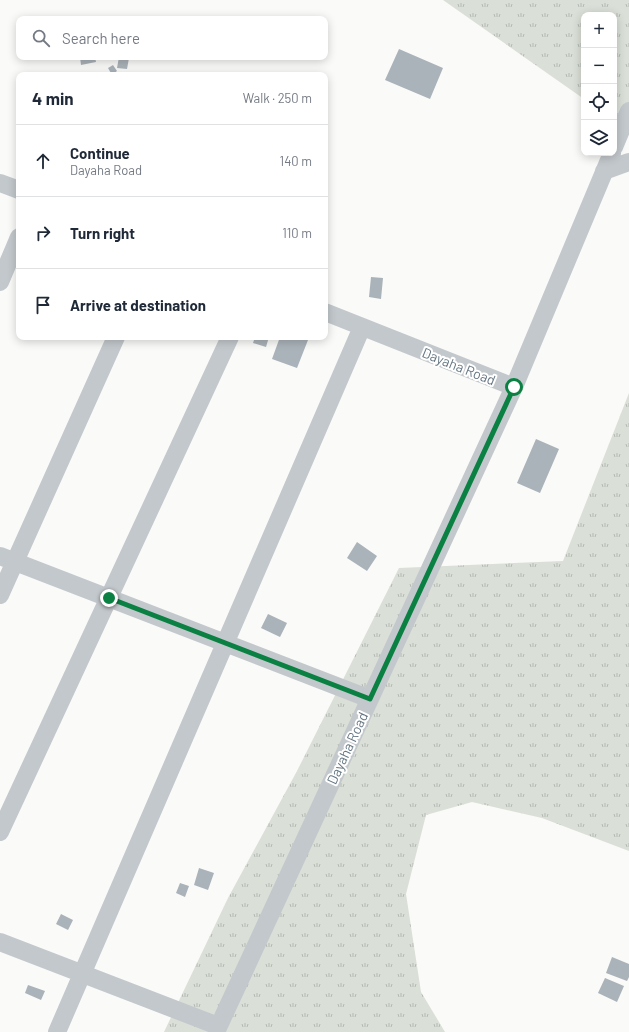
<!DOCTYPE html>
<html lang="en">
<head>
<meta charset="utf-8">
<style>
  body { margin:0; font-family:Barlow,sans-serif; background:#f2f2f3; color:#1f2937 }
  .controls { position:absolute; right:12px; top:12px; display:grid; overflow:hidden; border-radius:8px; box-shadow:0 2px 10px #0003 }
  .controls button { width:36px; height:36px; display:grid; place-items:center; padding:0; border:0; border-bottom:1px solid #e0e1e3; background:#fff; color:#1f2937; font:20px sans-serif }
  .stop { position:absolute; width:12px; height:12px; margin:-9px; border:3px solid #0b8043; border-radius:50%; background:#fff }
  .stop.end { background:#0b8043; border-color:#fff; box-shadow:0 1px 4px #0008 }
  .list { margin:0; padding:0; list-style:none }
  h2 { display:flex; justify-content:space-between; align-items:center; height:52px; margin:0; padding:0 16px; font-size:17px }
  h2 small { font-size:13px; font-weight:400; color:#747a83 }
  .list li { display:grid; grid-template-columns:26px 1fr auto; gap:12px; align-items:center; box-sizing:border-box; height:72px; padding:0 16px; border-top:1px solid #e0e1e3 }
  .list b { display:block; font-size:15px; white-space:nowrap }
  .list p { margin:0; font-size:13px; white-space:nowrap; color:#747a83 }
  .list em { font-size:13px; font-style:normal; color:#747a83 }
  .icon { flex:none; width:22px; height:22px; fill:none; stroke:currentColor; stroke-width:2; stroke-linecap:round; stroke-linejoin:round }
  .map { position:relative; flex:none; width:629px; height:1032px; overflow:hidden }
  .search { position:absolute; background:#fff; box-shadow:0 2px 10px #0003; left:16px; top:16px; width:312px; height:44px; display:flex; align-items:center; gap:10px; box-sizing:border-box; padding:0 14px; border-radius:8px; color:#747a83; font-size:15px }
  .panel { position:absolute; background:#fff; box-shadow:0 2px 10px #0003; left:16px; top:72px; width:312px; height:268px; border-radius:8px }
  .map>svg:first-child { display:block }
  .grass { fill:url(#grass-tufts) }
  .building { fill:#aab3b9 }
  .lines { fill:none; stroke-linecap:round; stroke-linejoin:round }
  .minor { stroke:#c3c8cc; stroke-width:18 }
  .route { stroke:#0b8043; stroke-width:5 }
  .labels { text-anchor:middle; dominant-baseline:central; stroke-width:4; stroke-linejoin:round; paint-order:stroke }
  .street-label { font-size:14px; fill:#657683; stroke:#fff }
</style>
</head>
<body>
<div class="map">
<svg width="629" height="1032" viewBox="0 0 629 1032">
  <defs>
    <pattern id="grass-tufts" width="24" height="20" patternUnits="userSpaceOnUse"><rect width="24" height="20" fill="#dadfd7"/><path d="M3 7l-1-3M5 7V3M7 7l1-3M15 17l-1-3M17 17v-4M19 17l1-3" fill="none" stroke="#b4b9b4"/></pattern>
  </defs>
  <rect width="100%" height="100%" fill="#fafaf8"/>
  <!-- grass -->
  <path class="grass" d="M 443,0 L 629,0 L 629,128 L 614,120 L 614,15 L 584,15 L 584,99 Z
    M 629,393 L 629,851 L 542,818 L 472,802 L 426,815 L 406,894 L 421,992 L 445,1032 L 164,1032 L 228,898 L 297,771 L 399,568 L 563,561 Z"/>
  <!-- building -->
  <path class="building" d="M 399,49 L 443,68 L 430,99 L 385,80 Z
    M 80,57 L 95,57 L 96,62 L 81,65 Z
    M 119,57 L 129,58 L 127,69 L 117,68 Z
    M 113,65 L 117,71 L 112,75 L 108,68 Z
    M 371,277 L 383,278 L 381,299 L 369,297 Z
    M 255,337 L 269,337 L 266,347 L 253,343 Z
    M 280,337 L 299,337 L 308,340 L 297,368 L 272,359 Z
    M 536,439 L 559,449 L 540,493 L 517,483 Z
    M 357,542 L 377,556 L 367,571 L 347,558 Z
    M 268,614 L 287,623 L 280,637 L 261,628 Z
    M 199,868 L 214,873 L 208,890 L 194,885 Z
    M 180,883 L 189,886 L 185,897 L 176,893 Z
    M 61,914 L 73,920 L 68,930 L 56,924 Z
    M 612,957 L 629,964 L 629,977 L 627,981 L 606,973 Z
    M 605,978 L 624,986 L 617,1002 L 598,993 Z
    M 28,985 L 45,991 L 41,1000 L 25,993 Z"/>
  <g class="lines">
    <!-- minor -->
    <path class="minor" d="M 614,147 L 629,111
      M 604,171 L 629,162
      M 0,183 L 19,190
      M 0,282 L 19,237
      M 514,387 L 612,153
      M 0,556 L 370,699
      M 0,595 L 116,337
      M 0,832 L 230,337
      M 0,942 L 218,1026
      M 57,1032 L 362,327
      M 216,1032 L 514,387 L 325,312"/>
  </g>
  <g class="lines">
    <!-- route -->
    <path class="route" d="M 109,598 L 370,699 L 514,387"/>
  </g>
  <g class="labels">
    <!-- street labels -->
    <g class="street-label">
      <text transform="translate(459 366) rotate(22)">Dayaha Road</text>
      <text transform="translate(347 748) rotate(-65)">Dayaha Road</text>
    </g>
  </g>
</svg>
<div class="controls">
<button>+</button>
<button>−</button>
<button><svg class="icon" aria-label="locate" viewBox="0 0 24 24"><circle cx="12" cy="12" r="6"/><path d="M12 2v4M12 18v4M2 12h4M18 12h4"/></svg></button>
<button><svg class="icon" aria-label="layers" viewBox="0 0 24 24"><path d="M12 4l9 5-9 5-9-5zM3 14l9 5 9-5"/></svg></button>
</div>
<div class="stop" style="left:514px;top:387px"></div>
<div class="stop end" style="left:109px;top:598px"></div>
<div class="search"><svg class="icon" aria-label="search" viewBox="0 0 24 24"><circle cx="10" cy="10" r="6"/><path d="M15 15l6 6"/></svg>Search here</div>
<section class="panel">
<h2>4 min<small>Walk · 250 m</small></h2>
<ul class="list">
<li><svg class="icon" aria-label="ahead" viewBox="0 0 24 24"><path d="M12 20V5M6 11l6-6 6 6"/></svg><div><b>Continue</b><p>Dayaha Road</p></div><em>140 m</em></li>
<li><svg class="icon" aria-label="right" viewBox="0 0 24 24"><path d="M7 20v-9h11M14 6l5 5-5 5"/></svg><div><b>Turn right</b></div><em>110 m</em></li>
<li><svg class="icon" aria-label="arrive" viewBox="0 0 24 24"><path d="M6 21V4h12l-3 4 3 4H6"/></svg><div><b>Arrive at destination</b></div></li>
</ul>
</section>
</div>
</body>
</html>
